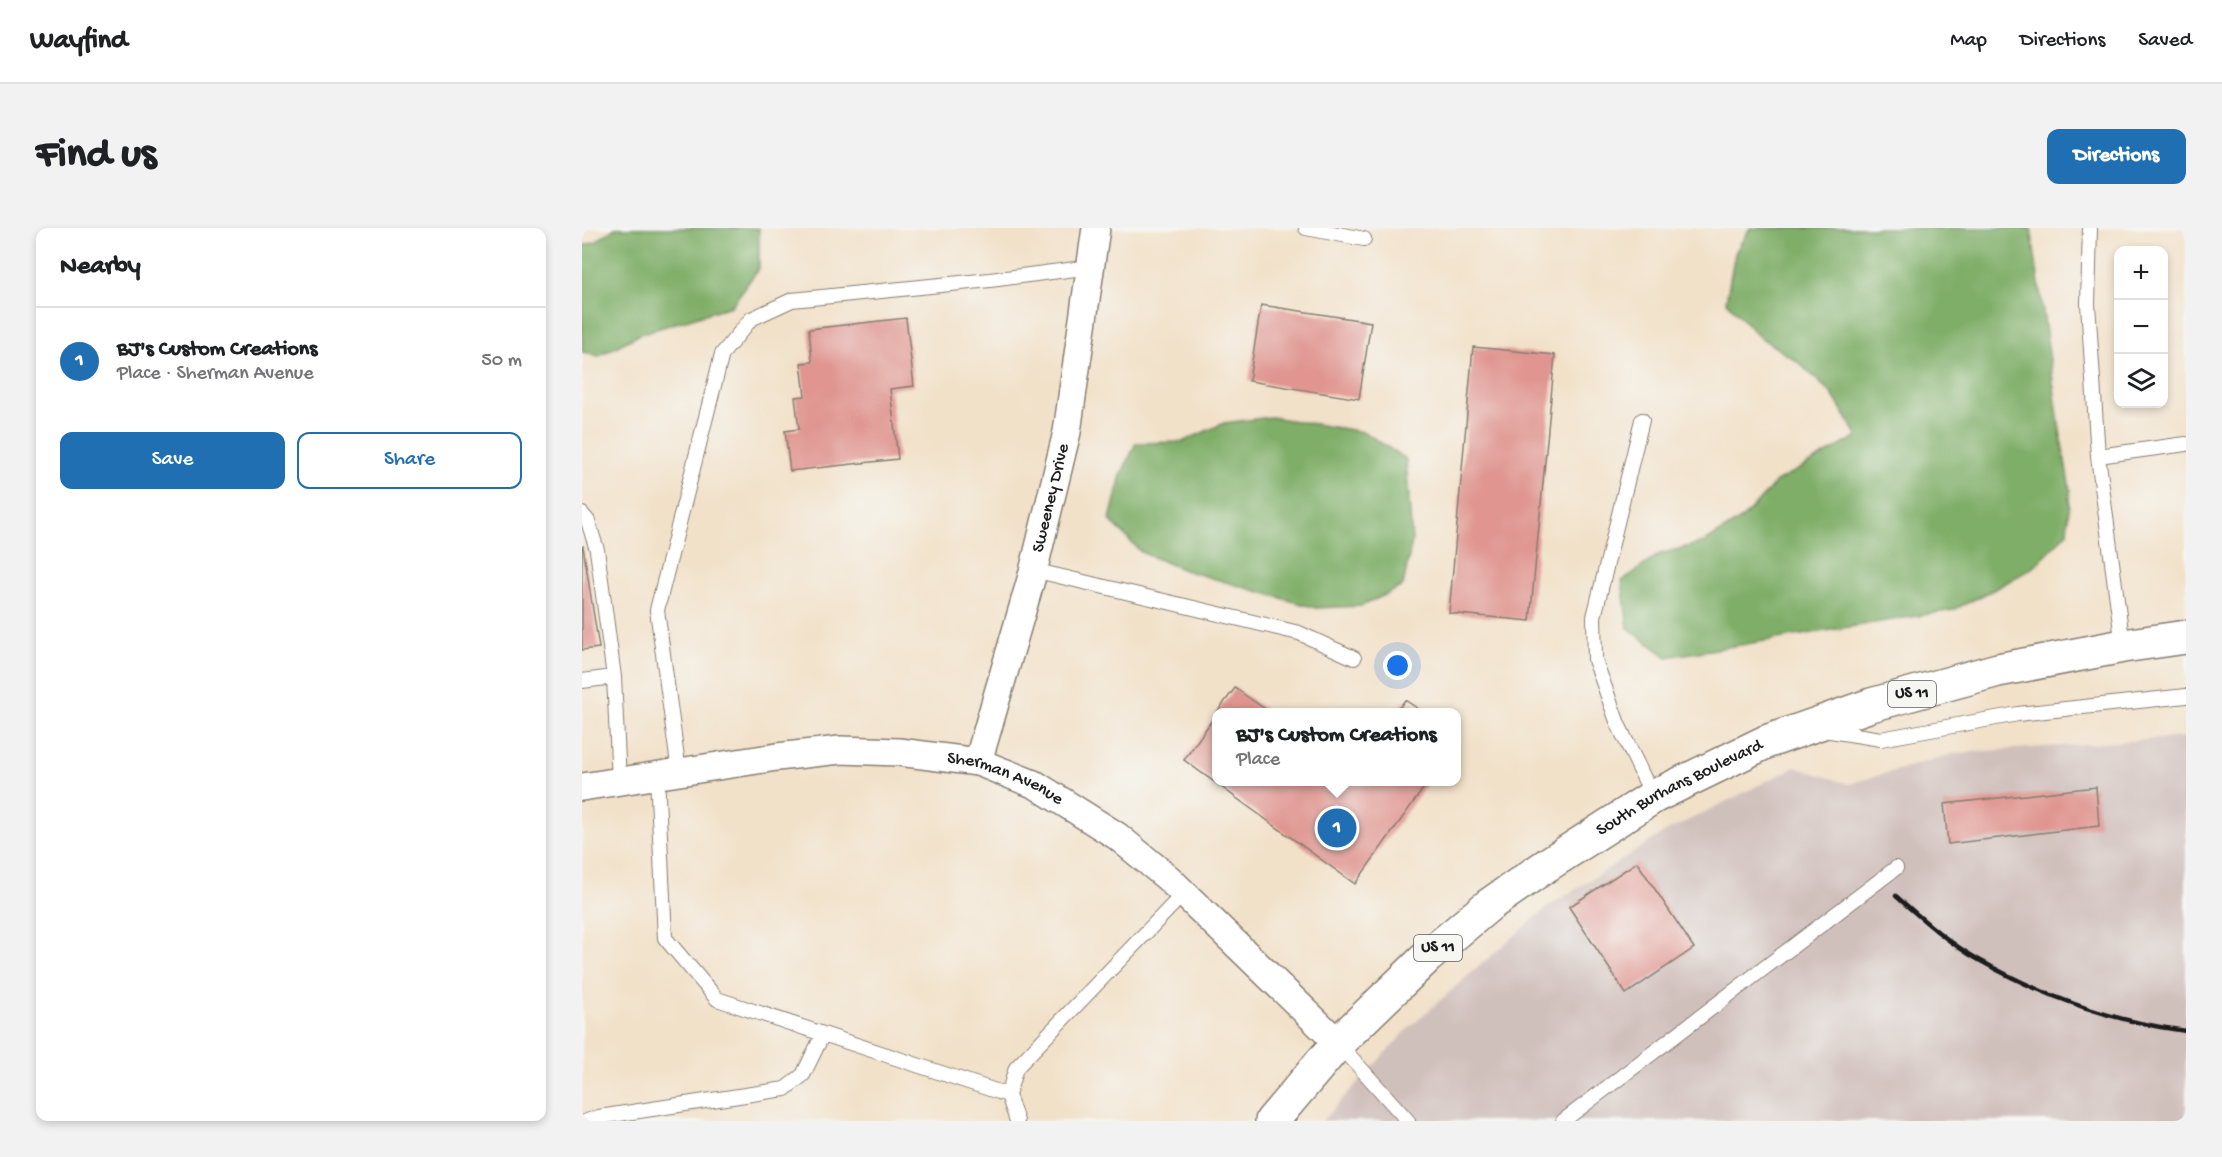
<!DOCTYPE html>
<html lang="en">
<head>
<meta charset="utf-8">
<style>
  body { margin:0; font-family:"Gochi Hand",sans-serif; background:#f2f2f2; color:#202124 }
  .controls { position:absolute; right:18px; top:18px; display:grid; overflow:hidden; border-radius:12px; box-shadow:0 3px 9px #0003 }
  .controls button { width:54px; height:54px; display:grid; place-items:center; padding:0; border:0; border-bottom:2px solid #e0e0e0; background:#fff; color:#202124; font:30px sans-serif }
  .you { position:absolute; left:816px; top:438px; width:21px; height:21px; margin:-15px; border:4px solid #fff; border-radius:50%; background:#1a73e8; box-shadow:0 0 0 9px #1a73e833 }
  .badge { display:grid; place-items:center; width:39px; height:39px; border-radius:50%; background:#1f6fb2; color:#fff; font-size:20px; font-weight:700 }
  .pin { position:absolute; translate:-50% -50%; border:3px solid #fff; box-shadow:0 2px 6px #0006 }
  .popup { position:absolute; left:630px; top:480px; width:249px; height:78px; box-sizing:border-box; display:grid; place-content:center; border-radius:12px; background:#fff; filter:drop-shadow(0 2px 4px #0005); font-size:20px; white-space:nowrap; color:#757577 }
  .popup b { font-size:22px; color:#202124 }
  .popup::after { content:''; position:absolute; left:50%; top:100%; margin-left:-12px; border:12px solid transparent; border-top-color:#fff }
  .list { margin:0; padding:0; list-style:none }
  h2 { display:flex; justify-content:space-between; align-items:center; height:78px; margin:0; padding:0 24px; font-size:26px }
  h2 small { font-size:20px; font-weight:400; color:#757577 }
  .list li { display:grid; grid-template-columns:39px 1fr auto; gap:18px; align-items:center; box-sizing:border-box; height:108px; padding:0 24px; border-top:2px solid #e0e0e0 }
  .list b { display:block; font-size:22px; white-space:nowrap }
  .list p { margin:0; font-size:20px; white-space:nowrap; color:#757577 }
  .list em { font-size:20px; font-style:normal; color:#757577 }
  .actions { display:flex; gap:12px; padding:18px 24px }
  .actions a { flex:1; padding:14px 0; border:2px solid #1f6fb2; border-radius:12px; text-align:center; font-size:21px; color:#1f6fb2 }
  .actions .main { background:#1f6fb2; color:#fff }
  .icon { flex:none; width:33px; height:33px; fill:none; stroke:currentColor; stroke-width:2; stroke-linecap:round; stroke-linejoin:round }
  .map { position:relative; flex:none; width:1604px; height:893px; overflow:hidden; border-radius:12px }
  header { display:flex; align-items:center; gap:36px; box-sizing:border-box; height:84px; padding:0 30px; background:#fff; border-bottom:2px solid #e0e0e0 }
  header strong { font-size:28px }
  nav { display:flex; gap:33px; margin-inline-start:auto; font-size:21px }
  .intro { display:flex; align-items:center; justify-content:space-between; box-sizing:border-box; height:144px; padding:0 36px }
  h1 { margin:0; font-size:42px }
  .button { padding:15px 27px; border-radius:12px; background:#1f6fb2; color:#fff; font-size:21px; font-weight:700 }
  main { display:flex; gap:36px; padding:0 36px }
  aside { flex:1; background:#fff; border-radius:12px; box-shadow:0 3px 9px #0003 }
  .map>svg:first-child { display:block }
  .industrial { fill:#d0c0bc }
  .forest { fill:#7fae67; stroke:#4e6542; stroke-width:1.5 }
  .building { fill:#e09590 }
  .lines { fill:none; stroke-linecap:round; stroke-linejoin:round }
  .service-casing { stroke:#877e72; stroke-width:16 }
  .minor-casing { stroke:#877e72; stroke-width:30 }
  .primary-casing { stroke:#877e72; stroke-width:36 }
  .service { stroke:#fff; stroke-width:14 }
  .minor { stroke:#fff; stroke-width:27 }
  .primary { stroke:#fff; stroke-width:33 }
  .rail { stroke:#1c1c1c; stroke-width:4.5 }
  .labels { text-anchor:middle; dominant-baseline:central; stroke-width:6; stroke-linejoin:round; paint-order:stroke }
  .shield { fill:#f6f6f2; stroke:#5d5d5c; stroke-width:1.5 }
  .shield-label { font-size:16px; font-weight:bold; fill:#1c1c1c }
  .street-label { font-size:18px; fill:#1c1c1c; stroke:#f6f6f2 }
</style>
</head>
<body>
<header>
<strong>Wayfind</strong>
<nav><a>Map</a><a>Directions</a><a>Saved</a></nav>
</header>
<div class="intro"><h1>Find us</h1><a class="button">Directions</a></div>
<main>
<aside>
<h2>Nearby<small></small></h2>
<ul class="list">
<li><span class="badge">1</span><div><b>BJ's Custom Creations</b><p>Place · Sherman Avenue</p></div><em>50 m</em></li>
</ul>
<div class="actions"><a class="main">Save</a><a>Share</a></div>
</aside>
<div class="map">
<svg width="1604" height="893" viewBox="0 0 1604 893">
  <rect width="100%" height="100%" fill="#f6f6f2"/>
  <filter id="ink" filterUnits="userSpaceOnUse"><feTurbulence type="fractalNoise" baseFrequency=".0167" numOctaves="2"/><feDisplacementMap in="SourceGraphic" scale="12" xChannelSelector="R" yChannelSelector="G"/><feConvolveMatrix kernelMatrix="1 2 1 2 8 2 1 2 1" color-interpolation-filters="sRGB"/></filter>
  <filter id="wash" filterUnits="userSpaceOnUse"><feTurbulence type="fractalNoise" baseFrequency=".008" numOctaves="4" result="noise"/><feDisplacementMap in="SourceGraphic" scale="24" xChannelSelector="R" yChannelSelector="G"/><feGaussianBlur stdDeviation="1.35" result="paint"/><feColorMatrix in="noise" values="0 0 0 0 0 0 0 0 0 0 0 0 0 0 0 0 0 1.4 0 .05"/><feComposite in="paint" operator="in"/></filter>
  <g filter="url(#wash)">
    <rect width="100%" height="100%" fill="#f2e1c9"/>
    <!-- industrial -->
    <path class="industrial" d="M 1604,509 L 1604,893 L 740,893 L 825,802 L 882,751 L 966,679 L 1083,604 L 1213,539 L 1267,556 L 1374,525 Z"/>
    <!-- forest -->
    <path class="forest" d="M 33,0 L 177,0 L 177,40 L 149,78 L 58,106 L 17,128 L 0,124 L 0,18 L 13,14 Z
      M 1168,0 L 1449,0 L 1480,216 L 1488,262 L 1485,305 L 1452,339 L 1413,361 L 1371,382 L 1085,429 L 1046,400 L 1040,353 L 1078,326 L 1123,314 L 1162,289 L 1194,254 L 1276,208 L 1250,166 L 1216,134 L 1176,108 L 1144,73 L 1153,25 Z
      M 689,189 L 782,204 L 824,231 L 830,313 L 821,358 L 780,378 L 734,380 L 602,342 L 559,324 L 528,292 L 539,247 L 554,215 L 600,214 L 642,195 Z"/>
    <g id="blocks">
      <!-- building -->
      <path class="building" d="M 679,77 L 789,94 L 777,171 L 667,153 Z
        M 324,90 L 332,158 L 308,161 L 316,231 L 208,243 L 203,203 L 217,201 L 213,169 L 223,168 L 219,135 L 230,134 L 227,101 Z
        M 891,119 L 973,127 L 948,393 L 867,385 Z
        M 1,318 L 17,420 L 0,422 L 0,319 Z
        M 653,460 L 687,484 L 635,484 Z
        M 823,472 L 841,484 L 814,484 Z
        M 635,485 L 635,554 L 846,554 L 773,656 L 602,532 Z
        M 1514,559 L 1517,598 L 1366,616 L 1362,576 Z
        M 1055,634 L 1112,720 L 1044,766 L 987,679 Z"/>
    </g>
  </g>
  <g filter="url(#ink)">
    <use href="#blocks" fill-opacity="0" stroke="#877e72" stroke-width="1.5"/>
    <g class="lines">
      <!-- service casing -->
      <g class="service-casing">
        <path id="service" d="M 724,0 L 782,11
          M 1508,0 L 1506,76 L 1516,228 L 1541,418
          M 1060,192 L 1012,389 L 1013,432 L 1036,496 L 1071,569
          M 1516,228 L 1604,216
          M 0,286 L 6,293 L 15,322 L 32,449 L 37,554
          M 451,342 L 717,405 L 772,430
          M 0,453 L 32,449
          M 1242,502 L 1299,511 L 1436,486 L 1604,468
          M 97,544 L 75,382 L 140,126 L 169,91 L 210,72 L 408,52 L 509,39
          M 75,548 L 83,710 L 135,771 L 426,867
          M 756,815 L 826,893
          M 5,893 L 17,889 L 203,861 L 221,847 L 241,806
          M 435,893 L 426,867 L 434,840 L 602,665
          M 981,893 L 1314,640"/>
      </g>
      <!-- minor casing -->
      <g class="minor-casing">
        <g id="minor">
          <path id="s1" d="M 396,534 L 450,348 L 485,204 L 514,0"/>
          <path id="s2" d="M 0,559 L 195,529 L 258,522 L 317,524 L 396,534 L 454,557 L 535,608 L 586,650 L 756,815"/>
        </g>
      </g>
      <!-- primary casing -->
      <g class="primary-casing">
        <g id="primary">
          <path id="s3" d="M 690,893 L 756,815 L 845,729 L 907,677 L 965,637 L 1071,569 L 1184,514 L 1289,477 L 1416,442 L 1541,418 L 1604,409"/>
        </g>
      </g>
      <!-- service -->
      <use href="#service" class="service"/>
      <!-- minor -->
      <use href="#minor" class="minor"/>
      <!-- primary -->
      <use href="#primary" class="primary"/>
      <!-- rail -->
      <path class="rail" d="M 1314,668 C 1340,691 1367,715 1397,732 C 1461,768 1532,794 1604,803"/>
    </g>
  </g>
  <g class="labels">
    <!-- shield labels -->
    <g class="shield">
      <rect x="1306" y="453" width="48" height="26" rx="4.5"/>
      <rect x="832" y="707" width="48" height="26" rx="4.5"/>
    </g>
    <g class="shield-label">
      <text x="1330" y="466">US 11</text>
      <text x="856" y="720">US 11</text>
    </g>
    <!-- street labels -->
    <g class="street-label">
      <text stroke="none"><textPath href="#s1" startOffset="274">Sweeney Drive</textPath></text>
      <text stroke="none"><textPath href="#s2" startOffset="430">Sherman Avenue</textPath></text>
      <text stroke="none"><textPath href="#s3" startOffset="531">South Burhans Boulevard</textPath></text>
    </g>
  </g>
</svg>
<div class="controls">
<button>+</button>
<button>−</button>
<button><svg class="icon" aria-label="layers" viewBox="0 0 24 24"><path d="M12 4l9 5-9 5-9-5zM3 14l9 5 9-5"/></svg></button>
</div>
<div class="you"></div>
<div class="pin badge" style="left:755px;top:600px">1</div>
<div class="popup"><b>BJ's Custom Creations</b>Place</div>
</div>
</main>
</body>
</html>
